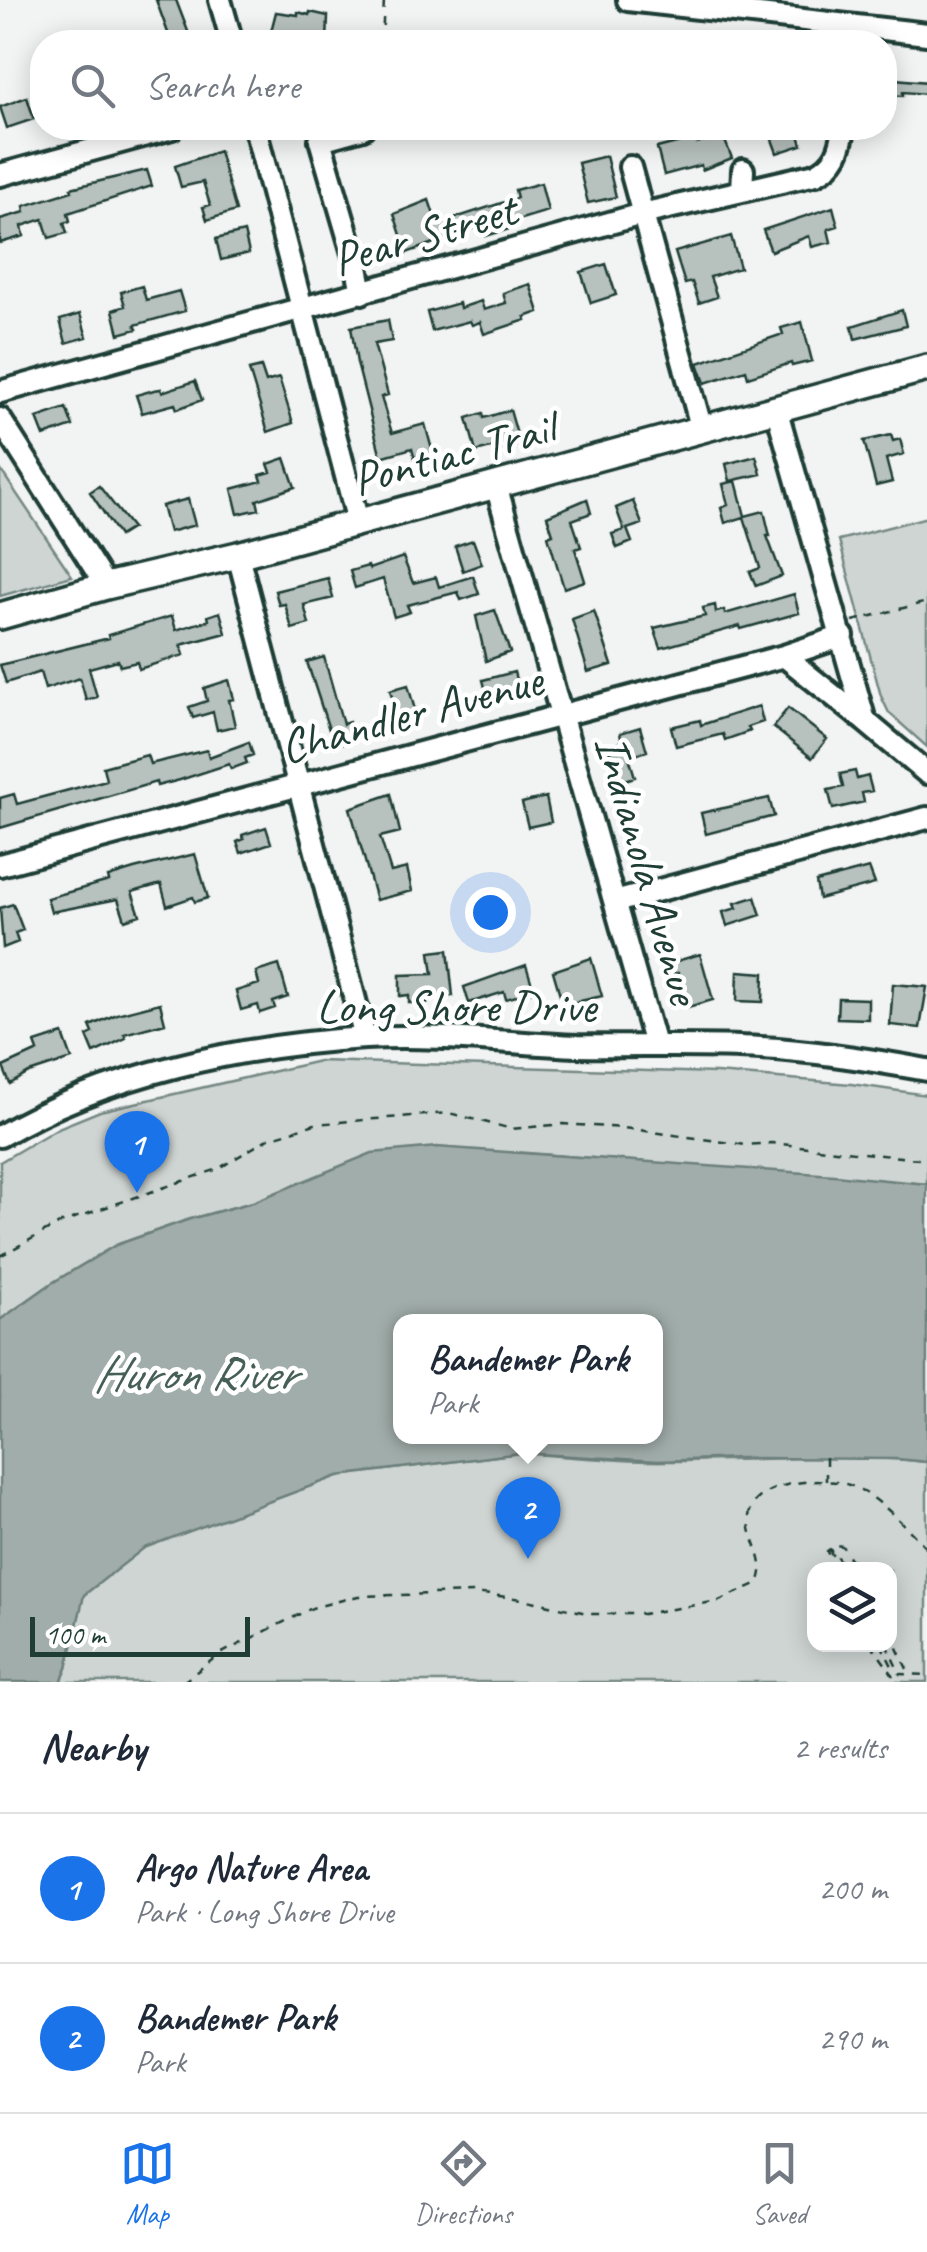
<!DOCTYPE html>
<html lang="en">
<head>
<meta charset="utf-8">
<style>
  body { margin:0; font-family:Caveat,sans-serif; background:#f6f6f7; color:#1f2937 }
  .controls { position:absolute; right:30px; bottom:30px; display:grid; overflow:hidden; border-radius:20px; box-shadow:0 5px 25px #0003 }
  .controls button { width:90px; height:90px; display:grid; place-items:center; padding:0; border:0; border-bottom:2px solid #e0e1e3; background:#fff; color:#1f2937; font:50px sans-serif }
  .scale { position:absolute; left:30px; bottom:25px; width:220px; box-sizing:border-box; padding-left:10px; border:5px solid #1f3d34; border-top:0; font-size:28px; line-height:35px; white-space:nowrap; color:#1f3d34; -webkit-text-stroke:8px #fff; paint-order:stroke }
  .you { position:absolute; left:490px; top:912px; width:35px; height:35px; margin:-25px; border:8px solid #fff; border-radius:50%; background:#1a73e8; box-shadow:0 0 0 15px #1a73e833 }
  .badge { display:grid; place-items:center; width:65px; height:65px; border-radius:50%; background:#1a73e8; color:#fff; font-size:32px; font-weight:700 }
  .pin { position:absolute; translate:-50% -82px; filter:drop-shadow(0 2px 5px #0008) }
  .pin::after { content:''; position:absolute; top:52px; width:35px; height:30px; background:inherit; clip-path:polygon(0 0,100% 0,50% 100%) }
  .popup { position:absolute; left:393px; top:1314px; width:270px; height:130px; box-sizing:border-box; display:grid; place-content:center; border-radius:20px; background:#fff; filter:drop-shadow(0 2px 8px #0005); font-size:32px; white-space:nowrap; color:#747a83 }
  .popup b { font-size:38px; color:#1f2937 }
  .popup::after { content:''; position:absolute; left:50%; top:100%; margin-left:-20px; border:20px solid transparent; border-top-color:#fff }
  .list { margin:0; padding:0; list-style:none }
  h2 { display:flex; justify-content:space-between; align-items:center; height:130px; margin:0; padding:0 40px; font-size:42px }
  h2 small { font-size:32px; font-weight:400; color:#747a83 }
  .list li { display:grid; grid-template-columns:65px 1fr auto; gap:30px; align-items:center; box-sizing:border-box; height:150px; padding:0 40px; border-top:2px solid #e0e1e3 }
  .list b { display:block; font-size:38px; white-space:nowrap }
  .list p { margin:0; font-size:32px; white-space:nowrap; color:#747a83 }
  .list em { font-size:32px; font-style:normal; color:#747a83 }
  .icon { flex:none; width:55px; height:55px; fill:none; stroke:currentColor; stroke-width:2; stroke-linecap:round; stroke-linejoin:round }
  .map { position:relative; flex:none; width:927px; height:1682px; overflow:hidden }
  .search { position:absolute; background:#fff; box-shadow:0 5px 25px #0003; left:30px; right:30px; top:30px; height:110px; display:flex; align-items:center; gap:25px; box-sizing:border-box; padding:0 35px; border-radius:40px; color:#747a83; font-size:38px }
  .sheet { height:430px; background:#fff }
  nav { display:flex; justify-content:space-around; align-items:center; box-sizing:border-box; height:140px; border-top:2px solid #e0e1e3; background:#fff; font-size:28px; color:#747a83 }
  nav a { display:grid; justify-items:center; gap:5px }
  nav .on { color:#1a73e8 }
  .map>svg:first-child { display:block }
  .green { fill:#ced5d3; stroke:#768984; stroke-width:2.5; fill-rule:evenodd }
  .water { fill:#a1adaa; stroke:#6d807b; stroke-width:2.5; fill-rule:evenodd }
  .building { fill:#b7c1bd; stroke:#1f3d34; stroke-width:2.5 }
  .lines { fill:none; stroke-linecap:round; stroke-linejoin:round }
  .minor-casing { stroke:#1f3d34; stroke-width:28 }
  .major-casing { stroke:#1f3d34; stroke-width:32 }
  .path { stroke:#1f3d34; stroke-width:2.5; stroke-dasharray:8 8; stroke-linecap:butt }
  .minor { stroke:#fff; stroke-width:20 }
  .major { stroke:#fff; stroke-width:25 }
  .labels { text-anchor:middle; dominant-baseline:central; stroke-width:9; stroke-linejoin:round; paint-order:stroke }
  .street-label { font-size:48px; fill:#1f3d34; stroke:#fff }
  .water-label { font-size:50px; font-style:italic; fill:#465f57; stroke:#fff }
</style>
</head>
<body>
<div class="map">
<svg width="927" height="1682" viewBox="0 0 927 1682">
  <rect width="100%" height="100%" fill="#f2f3f3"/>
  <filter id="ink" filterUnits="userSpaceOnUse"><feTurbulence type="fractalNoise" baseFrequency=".01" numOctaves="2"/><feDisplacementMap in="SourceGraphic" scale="20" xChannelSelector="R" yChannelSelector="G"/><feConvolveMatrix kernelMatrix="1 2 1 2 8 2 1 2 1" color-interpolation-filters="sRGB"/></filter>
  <g filter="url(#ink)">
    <!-- green -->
    <path class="green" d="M 0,469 L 72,576 L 0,596 Z
      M 927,517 L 927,747 L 889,713 L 881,696 L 839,540 Z
      M 319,1061 L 716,1073 L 851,1084 L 927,1095 L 927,1184 L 515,1152 L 253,1202 L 190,1219 L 116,1245 L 52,1283 L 0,1320 L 0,1162 L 58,1128 L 100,1111 Z
      M 520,1453 C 566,1456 613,1461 658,1461 C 748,1462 838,1452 927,1462 L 927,1682 L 61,1682 L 67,1668 L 84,1594 L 143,1548 L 338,1476 ZM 814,1570 L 890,1570 L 890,1644 L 814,1644 Z"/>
    <!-- water -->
    <path class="water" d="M 437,1147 L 834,1175 L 927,1184 L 927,1462 L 897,1459 L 741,1458 L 658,1461 L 520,1453 L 338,1476 L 144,1548 L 84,1595 L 67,1668 L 61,1682 L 0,1682 L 0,1320 L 52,1283 L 116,1245 L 190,1219 L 253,1202 L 372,1153 ZM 400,1322 L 656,1322 L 656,1436 L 400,1436 Z"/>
    <!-- building -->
    <path class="building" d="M 156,0 L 176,0 L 189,34 L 171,41 Z
      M 276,12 L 298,15 L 298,12 L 309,15 L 310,12 L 328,16 L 327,42 L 276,42 L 269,39 Z
      M 884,78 L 927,82 L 927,94 L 903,92 L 903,96 L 884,95 Z
      M 27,97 L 34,119 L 7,128 L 0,107 Z
      M 789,128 L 797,128 L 802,145 L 777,153 L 770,134 Z
      M 723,136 L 732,158 L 702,170 L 701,165 L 664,175 L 657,148 L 696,138 L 697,143 Z
      M 219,151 L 236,211 L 207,220 L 203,207 L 210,205 L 203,182 L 181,187 L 175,166 Z
      M 606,156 L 616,197 L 588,203 L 578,163 Z
      M 147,170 L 152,186 L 68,213 L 70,221 L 64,223 L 67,233 L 49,238 L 43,219 L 22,226 L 24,236 L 0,243 L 0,219 L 25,212 L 24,206 L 72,191 L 71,188 Z
      M 541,183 L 548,211 L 511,222 L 513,228 L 486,236 L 483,225 L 407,253 L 394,214 L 429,200 L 437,224 L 517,198 L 515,190 Z
      M 833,207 L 838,226 L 828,229 L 831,242 L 812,247 L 809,236 L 771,251 L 763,230 Z
      M 244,232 L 249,253 L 221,260 L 216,239 Z
      M 731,236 L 740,268 L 710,277 L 717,297 L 699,303 L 692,282 L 685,284 L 675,252 Z
      M 606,264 L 616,295 L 591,303 L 581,272 Z
      M 530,284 L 539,312 L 525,317 L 526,320 L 484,334 L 480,322 L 472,325 L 470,321 L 432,331 L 427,312 L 459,303 L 460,308 L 481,301 L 484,310 L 506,303 L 503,293 Z
      M 142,286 L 146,300 L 179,291 L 185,311 L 135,325 L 137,329 L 119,334 L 113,310 L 125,306 L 121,292 Z
      M 902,310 L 906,326 L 855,339 L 852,326 Z
      M 80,314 L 87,337 L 66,343 L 60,320 Z
      M 388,320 L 392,341 L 374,344 L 388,395 L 381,397 L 392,433 L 425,424 L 434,457 L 416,462 L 412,448 L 381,457 L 357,363 L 351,327 Z
      M 802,322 L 812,361 L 792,366 L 791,363 L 748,377 L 746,370 L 705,383 L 698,363 L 783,334 L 781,328 Z
      M 261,367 L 266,382 L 279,378 L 293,423 L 268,432 L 249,370 Z
      M 195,381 L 202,400 L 177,409 L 175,404 L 142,413 L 136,395 L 154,390 L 161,389 L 162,392 Z
      M 66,408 L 73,426 L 44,436 L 37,418 Z
      M 510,410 L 520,445 L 503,450 L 502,445 L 476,452 L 467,418 L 483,413 L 484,418 Z
      M 891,435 L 893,441 L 900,439 L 904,454 L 886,459 L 892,482 L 876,486 L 864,441 Z
      M 756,456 L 761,474 L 730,481 L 726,464 Z
      M 285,458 L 295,487 L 257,500 L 259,509 L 238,514 L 232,489 L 262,481 L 260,475 L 271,472 L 268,464 Z
      M 736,481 L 745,516 L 764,511 L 770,536 L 767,536 L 782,576 L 756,586 L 750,572 L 760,568 L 744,517 L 725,523 L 721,508 L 728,505 L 723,484 Z
      M 99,486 L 132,528 L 119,536 L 90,492 Z
      M 188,499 L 195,525 L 169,532 L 162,506 Z
      M 587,499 L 591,513 L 572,520 L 581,547 L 575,549 L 585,581 L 564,588 L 548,536 L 553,534 L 547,516 Z
      M 633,501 L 642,524 L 627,529 L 632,542 L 617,548 L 612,534 L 624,530 L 616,508 Z
      M 473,540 L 482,564 L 463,571 L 455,546 Z
      M 403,557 L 413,583 L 436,577 L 439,587 L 473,576 L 479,594 L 461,600 L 458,592 L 407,605 L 410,612 L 394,617 L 383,579 L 355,588 L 350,571 L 368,566 L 369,569 Z
      M 328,578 L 333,598 L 304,605 L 309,624 L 292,629 L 285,604 L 279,605 L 275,591 Z
      M 794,594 L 799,613 L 741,629 L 740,626 L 661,648 L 654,628 L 705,616 L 703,608 L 715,605 L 716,612 L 724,610 L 725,614 Z
      M 495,610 L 510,652 L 486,661 L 476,616 Z
      M 594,611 L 612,665 L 588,672 L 572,619 Z
      M 220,612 L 226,633 L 181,645 L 184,655 L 139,669 L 137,662 L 120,666 L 118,660 L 89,668 L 97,697 L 86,700 L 80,678 L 45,689 L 40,672 L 6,683 L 0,665 L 109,638 L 108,635 L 172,616 L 176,630 L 209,620 L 208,616 Z
      M 324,657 L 343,724 L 349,722 L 354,740 L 334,745 L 307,662 Z
      M 514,672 L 519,691 L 488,699 L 483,680 Z
      M 229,680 L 234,699 L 229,700 L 235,726 L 217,730 L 213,712 L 193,718 L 189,707 L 207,701 L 204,688 Z
      M 408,685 L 416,714 L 398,719 L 390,690 Z
      M 759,706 L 763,722 L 748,727 L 750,731 L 725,740 L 723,734 L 676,746 L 671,727 L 700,720 L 701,725 Z
      M 788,708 L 827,739 L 812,758 L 773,727 Z
      M 640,727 L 647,751 L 629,757 L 635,777 L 619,782 L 608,746 L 622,742 L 620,733 Z
      M 249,742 L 253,755 L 245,758 L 247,763 L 231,769 L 229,764 L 180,780 L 157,786 L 156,782 L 0,828 L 0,798 L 14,794 L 17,804 L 106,780 L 103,767 L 147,755 L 150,764 L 207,750 L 209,757 Z
      M 855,771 L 857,779 L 868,776 L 872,791 L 862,793 L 864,802 L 833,809 L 828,790 L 843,787 L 840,774 Z
      M 391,794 L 400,832 L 380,837 L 391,872 L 407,868 L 412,891 L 376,900 L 350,808 Z
      M 546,797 L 551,822 L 528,827 L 522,803 Z
      M 769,798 L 774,816 L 706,834 L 701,813 Z
      M 266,827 L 271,843 L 241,853 L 237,842 L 244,839 L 242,835 Z
      M 195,854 L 208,898 L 195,902 L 193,897 L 167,906 L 161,884 L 132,892 L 140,915 L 125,920 L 118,899 L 51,912 L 47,898 L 109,881 L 108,877 L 134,869 Z
      M 869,868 L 875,884 L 819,899 L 816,882 Z
      M 755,897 L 761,915 L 727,926 L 723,912 L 737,908 L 735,903 Z
      M 13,904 L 23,930 L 15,933 L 18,942 L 3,948 L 0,908 Z
      M 448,950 L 453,996 L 427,999 L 427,1003 L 409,1003 L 409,995 L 400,996 L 400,975 L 433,974 L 430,952 Z
      M 700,954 L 713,1000 L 688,1007 L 678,973 L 674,974 L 670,963 Z
      M 591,958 L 602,996 L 563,1005 L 553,971 Z
      M 279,965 L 288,997 L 273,1002 L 275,1008 L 260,1013 L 258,1005 L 241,1010 L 236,991 L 259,984 L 256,972 Z
      M 526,965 L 534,991 L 506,999 L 504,992 L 469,1003 L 464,987 Z
      M 738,971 L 764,973 L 763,1002 L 737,1001 Z
      M 893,984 L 927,987 L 920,1028 L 890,1025 Z
      M 838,998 L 868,999 L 868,1019 L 837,1018 Z
      M 160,1003 L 165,1023 L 124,1034 L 126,1038 L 94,1053 L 87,1036 L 93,1033 L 90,1026 L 117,1014 Z
      M 63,1034 L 72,1059 L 29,1073 L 10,1084 L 3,1067 L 38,1051 L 35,1043 Z"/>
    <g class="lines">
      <!-- minor casing -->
      <g class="minor-casing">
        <path id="minor" d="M 220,0 L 232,42
          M 628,0 L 927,34
          M 255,128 L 358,522
          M 630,167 L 702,430
          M 0,175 L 172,128
          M 742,191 L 743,170
          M 362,293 L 357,267 L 320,140 L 363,128
          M 0,392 L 642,214 L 816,174 C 836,164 841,149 844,128
          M 776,408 L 865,721 L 927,773
          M 0,419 L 106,586
          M 496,485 L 655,1045
          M 238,555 L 365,1038
          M 784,656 L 865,721
          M 0,865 L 784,656 L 843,636
          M 615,902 L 927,818
          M 0,1136 C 105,1074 244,1045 365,1038 C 436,1034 507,1043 578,1046 C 639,1047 700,1044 761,1048 C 817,1051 872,1060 927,1070"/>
      </g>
      <!-- major casing -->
      <g class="major-casing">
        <path id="major" d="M 0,616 L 106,586 L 238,555 L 927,368"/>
      </g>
      <!-- path -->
      <path class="path" d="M 382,42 L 384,0
        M 853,621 L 927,602
        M 0,1256 L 63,1222 L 218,1169 L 269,1138 L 315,1124 L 449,1113 L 512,1129 L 563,1124 L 624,1128 L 746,1145 L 772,1143 L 927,1160
        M 826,1481 L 826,1453
        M 833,1570 L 827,1551 L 836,1545 L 842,1546 L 857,1570
        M 840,1570 L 830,1551 L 833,1550 L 845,1570
        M 890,1633 L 907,1669 L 905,1673
        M 871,1644 L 893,1675 L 892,1666 L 881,1644
        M 886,1644 L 900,1674 L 927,1675
        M 183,1682 L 220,1654 L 312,1608 L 358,1596 L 474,1593 L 523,1599 L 591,1614 L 643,1614 L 719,1601 L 758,1583 C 769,1558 748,1542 749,1517 C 751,1481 824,1476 849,1485 C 877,1494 906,1528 927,1548"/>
      <!-- minor -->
      <use href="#minor" class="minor"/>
      <!-- major -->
      <use href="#major" class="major"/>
    </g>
  </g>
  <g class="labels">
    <!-- street labels -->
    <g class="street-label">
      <text transform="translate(424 234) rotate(-16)">Pear Street</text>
      <text transform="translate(453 453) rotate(-15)">Pontiac Trail</text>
      <text transform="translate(411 713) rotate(-15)">Chandler Avenue</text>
      <text transform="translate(648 869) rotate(74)">Indianola Avenue</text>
      <text x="456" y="1006">Long Shore Drive</text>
    </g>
    <!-- water labels -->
    <g class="water-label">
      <text x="194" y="1373">Huron River</text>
    </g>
  </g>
</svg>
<div class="controls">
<button><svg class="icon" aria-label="layers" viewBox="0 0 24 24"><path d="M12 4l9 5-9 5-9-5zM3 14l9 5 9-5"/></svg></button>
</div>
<div class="scale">100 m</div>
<div class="you"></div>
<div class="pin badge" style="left:137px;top:1193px">1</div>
<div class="pin badge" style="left:528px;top:1559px">2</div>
<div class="popup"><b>Bandemer Park</b>Park</div>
<div class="search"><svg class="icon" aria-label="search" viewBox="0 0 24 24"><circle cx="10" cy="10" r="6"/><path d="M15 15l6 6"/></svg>Search here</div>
</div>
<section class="sheet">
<h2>Nearby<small>2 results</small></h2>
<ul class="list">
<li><span class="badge">1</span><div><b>Argo Nature Area</b><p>Park · Long Shore Drive</p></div><em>200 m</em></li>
<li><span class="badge">2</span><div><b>Bandemer Park</b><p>Park</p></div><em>290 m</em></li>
</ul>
</section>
<nav>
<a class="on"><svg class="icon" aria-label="map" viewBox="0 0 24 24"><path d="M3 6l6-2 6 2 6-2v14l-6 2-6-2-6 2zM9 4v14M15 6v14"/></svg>Map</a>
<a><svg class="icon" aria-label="directions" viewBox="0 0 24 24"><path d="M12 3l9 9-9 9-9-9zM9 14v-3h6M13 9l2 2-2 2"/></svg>Directions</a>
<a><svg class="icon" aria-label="saved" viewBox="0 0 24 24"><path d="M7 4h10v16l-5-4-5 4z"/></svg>Saved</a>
</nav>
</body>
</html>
